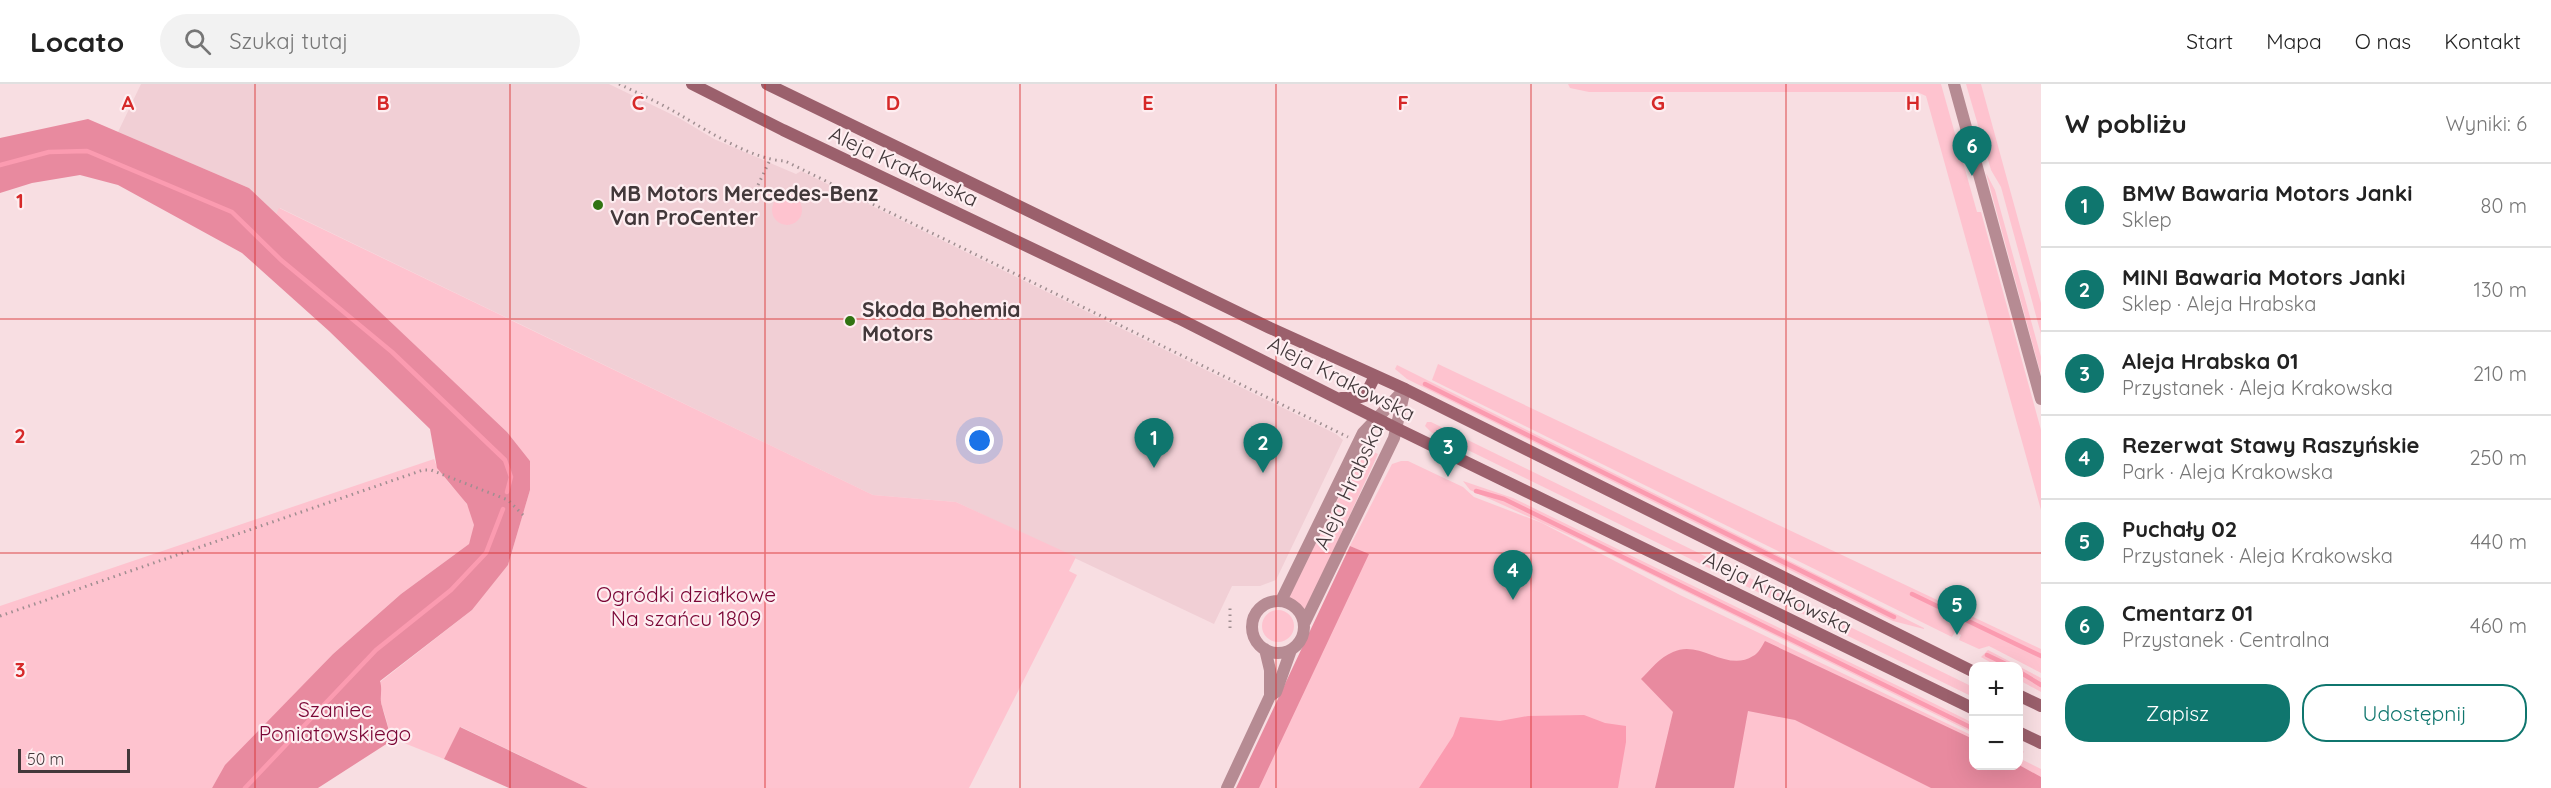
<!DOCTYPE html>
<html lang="pl">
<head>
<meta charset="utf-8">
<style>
  body { margin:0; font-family:Quicksand,sans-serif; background:#f2f2f2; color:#222 }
  .controls { position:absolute; right:18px; bottom:18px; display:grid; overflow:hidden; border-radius:12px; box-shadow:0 6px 24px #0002 }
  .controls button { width:54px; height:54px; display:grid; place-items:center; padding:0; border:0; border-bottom:2px solid #e0e0e0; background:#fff; color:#222; font:30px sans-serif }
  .scale { position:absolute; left:18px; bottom:15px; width:112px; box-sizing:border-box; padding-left:6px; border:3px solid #42383a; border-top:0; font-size:16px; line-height:21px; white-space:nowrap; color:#42383a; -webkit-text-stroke:4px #feeef1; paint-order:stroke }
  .you { position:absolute; left:980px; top:357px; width:21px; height:21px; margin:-15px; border:4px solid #fff; border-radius:50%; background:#1a73e8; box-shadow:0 0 0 9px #1a73e833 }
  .badge { display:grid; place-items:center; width:39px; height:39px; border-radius:50%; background:#0f766e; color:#fff; font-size:20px; font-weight:700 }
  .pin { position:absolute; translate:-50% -50px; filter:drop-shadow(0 2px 3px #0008) }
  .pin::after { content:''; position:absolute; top:32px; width:21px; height:18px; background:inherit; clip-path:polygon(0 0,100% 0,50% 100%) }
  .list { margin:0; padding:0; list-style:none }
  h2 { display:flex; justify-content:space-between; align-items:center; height:78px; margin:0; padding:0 24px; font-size:26px }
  h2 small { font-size:20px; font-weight:400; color:#767676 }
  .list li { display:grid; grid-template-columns:39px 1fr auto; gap:18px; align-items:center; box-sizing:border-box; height:84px; padding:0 24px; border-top:2px solid #e0e0e0 }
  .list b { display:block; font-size:22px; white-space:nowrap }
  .list p { margin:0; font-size:20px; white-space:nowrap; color:#767676 }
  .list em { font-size:20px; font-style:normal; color:#767676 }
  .actions { display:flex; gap:12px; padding:18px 24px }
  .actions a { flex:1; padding:14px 0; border:2px solid #0f766e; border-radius:24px; text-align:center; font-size:21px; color:#0f766e }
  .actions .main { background:#0f766e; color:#fff }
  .icon { flex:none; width:33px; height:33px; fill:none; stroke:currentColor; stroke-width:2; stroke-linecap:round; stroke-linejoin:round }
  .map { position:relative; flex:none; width:2041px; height:704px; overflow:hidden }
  header { display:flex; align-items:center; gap:36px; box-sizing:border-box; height:84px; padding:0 30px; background:#fff; border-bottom:2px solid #e0e0e0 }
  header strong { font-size:28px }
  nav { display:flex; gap:33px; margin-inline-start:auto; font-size:21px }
  .search { width:420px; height:54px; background:#f2f2f2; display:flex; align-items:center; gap:15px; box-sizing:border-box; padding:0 21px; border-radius:33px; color:#767676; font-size:22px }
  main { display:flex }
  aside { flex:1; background:#fff }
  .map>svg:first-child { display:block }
  .built { fill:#f1cfd5 }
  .green { fill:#fec3cf }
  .forest { fill:#e88a9f }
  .water { fill:#fb9bb0 }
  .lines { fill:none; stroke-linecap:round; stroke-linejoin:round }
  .stream { stroke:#fb9bb0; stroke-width:4.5 }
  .path { stroke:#a08e91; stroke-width:3; stroke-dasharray:1.5 4.5; stroke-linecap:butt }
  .minor { stroke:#b68b93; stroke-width:12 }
  .tertiary { stroke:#b68b93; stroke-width:12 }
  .secondary { stroke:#9b606c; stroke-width:12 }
  .grid { fill:none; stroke:#d62828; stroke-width:1.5; stroke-opacity:0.55 }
  .poi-dot { fill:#307312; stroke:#feeef1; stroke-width:2 }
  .labels { text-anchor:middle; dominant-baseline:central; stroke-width:4.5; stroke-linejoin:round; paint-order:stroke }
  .street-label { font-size:21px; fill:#42383a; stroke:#feeef1 }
  .poi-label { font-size:21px; font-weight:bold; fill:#42383a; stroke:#feeef1; text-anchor:start }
  .park-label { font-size:21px; fill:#7a0535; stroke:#feeef1 }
  .grid-label { font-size:20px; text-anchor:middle; font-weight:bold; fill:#d62828; stroke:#feeef1; stroke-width:4.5; stroke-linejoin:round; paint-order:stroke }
</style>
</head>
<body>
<header>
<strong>Locato</strong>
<div class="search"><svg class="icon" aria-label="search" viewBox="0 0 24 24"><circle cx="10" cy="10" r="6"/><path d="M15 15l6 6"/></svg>Szukaj tutaj</div>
<nav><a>Start</a><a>Mapa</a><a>O nas</a><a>Kontakt</a></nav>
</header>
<main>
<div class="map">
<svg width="2041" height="704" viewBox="0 0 2041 704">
  <rect width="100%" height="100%" fill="#f8dee2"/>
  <!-- built -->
  <path class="built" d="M 141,0 L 609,0 L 679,34 L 714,55 L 796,90 L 801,87 L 1336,350 L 1343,356 L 1276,496 L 1260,502 L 1232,502 L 1214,540 L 956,418 L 873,411 L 280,124 L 276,130 L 249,104 L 118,48 Z"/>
  <!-- green -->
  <path class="green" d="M 1568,0 L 1941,0 L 1977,128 L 1981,128 L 2041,346 L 2041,426 L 1926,12 L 1917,8 L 1589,8 L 1570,4 Z
    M 1966,0 L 1981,0 L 2041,219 L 2041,250 L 2001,103 L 1991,86 Z
    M 1986,89 L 1995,106 L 2041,273 L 2041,291 Z
    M772 126a15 15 0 1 1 30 0a15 15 0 1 1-30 0Z
    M 279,124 L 873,411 L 956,418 L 1076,473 L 1069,487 L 1077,491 L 969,704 L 588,704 L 461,643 L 444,675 L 399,657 L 391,657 C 389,644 386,634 382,622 C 379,614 383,606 380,598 L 472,526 L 508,481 L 530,406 L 530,377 L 507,348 L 276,130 Z
    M 1438,280 L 2041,565 L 2041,589 L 1989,562 L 1979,565 L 1959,556 L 1961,551 L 1955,548 L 1952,553 L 1432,296 Z
    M 1397,281 L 1924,544 L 1924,545 L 1893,537 L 1832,507 L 1407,295 L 1395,285 Z
    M 1427,338 L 1431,338 L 1973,603 L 1973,613 L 1431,348 L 1425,342 Z
    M 1364,363 L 1378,370 L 1306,526 L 1303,526 L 1289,513 Z
    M 434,375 C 442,400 473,414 474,441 C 474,447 471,455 469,460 L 401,510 L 333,570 L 226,681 L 212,704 L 0,704 L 0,522 Z
    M 1401,377 L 1408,377 L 1463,403 L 1474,413 L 1542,439 L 1680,511 L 1973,652 L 1974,682 L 2018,682 L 2019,674 L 2041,685 L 2041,704 L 1246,704 L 1361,467 L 1350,462 L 1392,380 Z
    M 1463,397 L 1513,414 L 1933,619 L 1973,639 L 1973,649 L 1593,462 L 1470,406 Z
    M1262 542a16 16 0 1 1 32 0a16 16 0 1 1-32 0Z
    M 1988,566 L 2041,594 L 2041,608 L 2019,596 L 2018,582 L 1997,582 L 1981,573 Z"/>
  <!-- forest -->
  <path class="forest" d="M 88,35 L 249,104 L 507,348 L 530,377 L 530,406 L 508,481 L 472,526 L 380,597 C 383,606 379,614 382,622 C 385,634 389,644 391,657 L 318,704 L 212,704 L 225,681 L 333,570 L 401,510 L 469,460 L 474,441 L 467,420 L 437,384 L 430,345 L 329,247 L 242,169 L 118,101 L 80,91 L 32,99 L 0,109 L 0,54 Z
    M 1350,462 L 1369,470 L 1259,704 L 1236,704 Z
    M 1765,557 L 1973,655 L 1974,682 L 2019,681 L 2041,693 L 2041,704 L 1931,704 L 1795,636 L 1748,627 L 1734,704 L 1655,704 L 1673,628 L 1641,595 C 1651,585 1659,574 1673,568 C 1700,555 1727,589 1753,572 C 1758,570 1762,562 1765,557 Z
    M 460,643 L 588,704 L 509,704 L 444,675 Z"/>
  <!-- water -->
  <path class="water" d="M 1584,631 L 1605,639 L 1626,642 L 1626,658 L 1618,704 L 1419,704 L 1453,652 L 1460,633 L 1500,637 L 1528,632 Z"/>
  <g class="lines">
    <!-- stream -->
    <path class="stream" d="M 0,81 L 49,68 L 87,67 L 232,128 L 281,176 L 392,268 L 505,376 L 511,393 L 507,408
      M 1425,300 L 1894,533
      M 1476,407 L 1504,415 L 1974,645
      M 1912,510 L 2041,572
      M 1987,571 L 2010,582
      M 2018,587 L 2041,601
      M 2018,667 L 2021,668
      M 245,704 L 376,566 L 451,506 L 486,469 L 503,425"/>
    <!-- path -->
    <path class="path" d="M 619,0 C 640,10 662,20 682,32 C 709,48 754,76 785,77 L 1348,353
      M 758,101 L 770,76
      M 0,532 L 423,386 L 431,386 L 508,416 L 523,431
      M 1230,544 L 1230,523"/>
    <!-- minor -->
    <path class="minor" d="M 1954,0 L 2041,315"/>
    <!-- tertiary -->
    <path class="tertiary" d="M 1281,517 L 1363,349 L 1404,306
      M1252 543a26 26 0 1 1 52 0a26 26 0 1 1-52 0Z
      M 1304,540 L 1394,354 L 1405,305
      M 1265,565 L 1270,586 L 1270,612
      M 1227,704 L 1270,612 L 1276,608 L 1291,566"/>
    <!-- secondary -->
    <path class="secondary" d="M 692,0 L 783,46 L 1178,234 L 1398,345 L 1974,625
      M 767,0 L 1270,244 L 1405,305 L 1974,588
      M 1341,314 L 1357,314 L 1365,312 L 1375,292
      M 2018,611 L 2041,622
      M 2018,648 L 2041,659"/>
  </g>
  <!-- grid -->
  <path class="grid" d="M 255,0 L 255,704M 510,0 L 510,704M 765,0 L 765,704M 1020,0 L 1020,704M 1276,0 L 1276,704M 1531,0 L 1531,704M 1786,0 L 1786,704M 0,235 L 2041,235M 0,469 L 2041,469"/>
  <!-- markers -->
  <g class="poi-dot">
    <circle cx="598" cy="121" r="6"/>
    <circle cx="850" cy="237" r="6"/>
  </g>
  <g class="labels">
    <!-- street labels -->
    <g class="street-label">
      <text transform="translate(904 82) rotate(25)">Aleja Krakowska</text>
      <text transform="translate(1342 294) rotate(27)">Aleja Krakowska</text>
      <text transform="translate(1348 402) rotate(-65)">Aleja Hrabska</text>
      <text transform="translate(1778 508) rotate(26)">Aleja Krakowska</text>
    </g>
    <!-- poi labels -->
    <g class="poi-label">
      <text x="610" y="109">MB Motors Mercedes-Benz<tspan x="610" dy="24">Van ProCenter</tspan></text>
      <text x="862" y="225">Skoda Bohemia<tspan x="862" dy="24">Motors</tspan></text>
    </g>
    <!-- park labels -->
    <g class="park-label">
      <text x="686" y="510">Ogródki działkowe<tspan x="686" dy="24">Na szańcu 1809</tspan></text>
      <text x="335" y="625">Szaniec<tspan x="335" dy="24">Poniatowskiego</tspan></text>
    </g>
  </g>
  <g class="grid-label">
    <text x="128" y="26">A</text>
    <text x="383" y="26">B</text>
    <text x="638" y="26">C</text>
    <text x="893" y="26">D</text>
    <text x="1148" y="26">E</text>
    <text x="1403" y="26">F</text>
    <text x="1658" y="26">G</text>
    <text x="1913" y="26">H</text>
    <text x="20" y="124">1</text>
    <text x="20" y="359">2</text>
    <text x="20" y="593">3</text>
  </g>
</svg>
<div class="controls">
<button>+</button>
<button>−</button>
</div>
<div class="scale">50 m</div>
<div class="you"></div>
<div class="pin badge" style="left:1154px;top:384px">1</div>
<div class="pin badge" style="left:1263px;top:389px">2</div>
<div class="pin badge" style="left:1448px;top:393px">3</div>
<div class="pin badge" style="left:1513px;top:516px">4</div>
<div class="pin badge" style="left:1957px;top:551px">5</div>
<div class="pin badge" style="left:1972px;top:92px">6</div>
</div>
<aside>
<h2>W pobliżu<small>Wyniki: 6</small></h2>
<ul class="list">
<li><span class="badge">1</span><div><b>BMW Bawaria Motors Janki</b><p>Sklep</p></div><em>80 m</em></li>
<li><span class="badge">2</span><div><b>MINI Bawaria Motors Janki</b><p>Sklep · Aleja Hrabska</p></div><em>130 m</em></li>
<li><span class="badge">3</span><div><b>Aleja Hrabska 01</b><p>Przystanek · Aleja Krakowska</p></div><em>210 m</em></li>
<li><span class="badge">4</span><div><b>Rezerwat Stawy Raszyńskie</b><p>Park · Aleja Krakowska</p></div><em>250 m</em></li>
<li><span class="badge">5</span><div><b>Puchały 02</b><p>Przystanek · Aleja Krakowska</p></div><em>440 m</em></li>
<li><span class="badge">6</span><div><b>Cmentarz 01</b><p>Przystanek · Centralna</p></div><em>460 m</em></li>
</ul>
<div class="actions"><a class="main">Zapisz</a><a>Udostępnij</a></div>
</aside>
</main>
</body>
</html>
